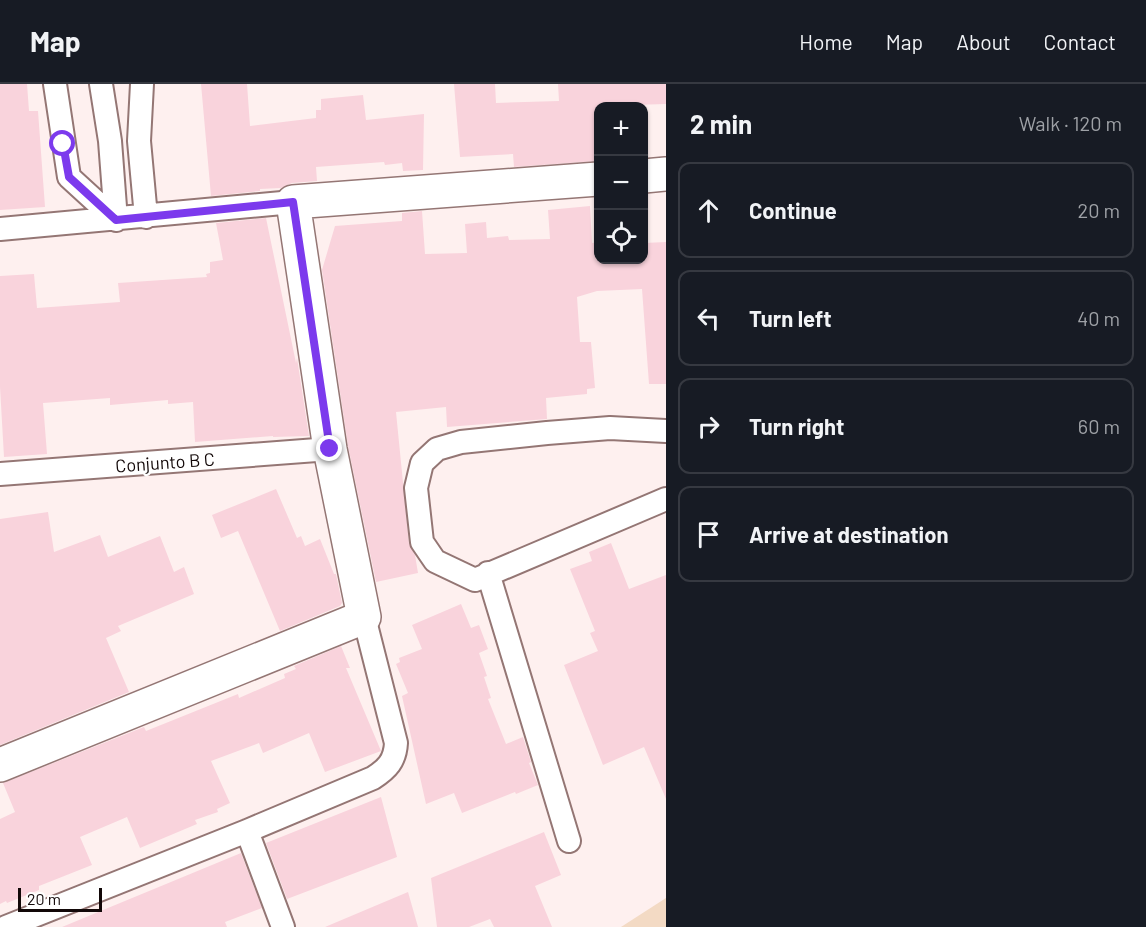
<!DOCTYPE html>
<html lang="en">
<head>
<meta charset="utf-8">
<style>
  body { margin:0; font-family:Barlow,sans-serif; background:#242831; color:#f1f3f6 }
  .controls { position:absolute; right:18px; top:18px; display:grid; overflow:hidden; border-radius:12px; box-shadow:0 2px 4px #0004 }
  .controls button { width:54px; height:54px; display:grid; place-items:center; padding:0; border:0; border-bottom:2px solid #363941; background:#171b24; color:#f1f3f6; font:30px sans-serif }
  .scale { position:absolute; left:18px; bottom:15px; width:84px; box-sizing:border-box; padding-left:6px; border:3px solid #120808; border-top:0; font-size:16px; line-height:21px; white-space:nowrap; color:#120808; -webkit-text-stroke:4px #fff; paint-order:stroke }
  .stop { position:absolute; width:18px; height:18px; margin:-14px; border:4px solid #7c3aed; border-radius:50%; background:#fff }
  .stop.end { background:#7c3aed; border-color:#fff; box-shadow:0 2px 6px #0008 }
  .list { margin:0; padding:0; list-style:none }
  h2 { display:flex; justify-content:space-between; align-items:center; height:78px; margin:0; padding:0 24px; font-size:26px }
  h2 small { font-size:20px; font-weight:400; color:#9ea1a6 }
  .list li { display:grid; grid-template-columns:39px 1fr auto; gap:18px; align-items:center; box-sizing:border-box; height:96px; margin:0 12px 12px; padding:0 12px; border:2px solid #363941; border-radius:12px }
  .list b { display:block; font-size:22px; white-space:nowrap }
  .list em { font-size:20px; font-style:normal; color:#9ea1a6 }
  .icon { flex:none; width:33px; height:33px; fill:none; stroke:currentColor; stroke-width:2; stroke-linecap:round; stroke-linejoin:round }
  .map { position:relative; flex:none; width:666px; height:843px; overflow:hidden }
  header { display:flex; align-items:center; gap:36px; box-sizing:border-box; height:84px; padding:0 30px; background:#171b24; border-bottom:2px solid #363941 }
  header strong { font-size:28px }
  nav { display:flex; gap:33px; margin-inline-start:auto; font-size:21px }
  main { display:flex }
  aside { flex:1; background:#171b24 }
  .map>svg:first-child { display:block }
  .green { fill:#f3dac4 }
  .building { fill:#f9d3dc }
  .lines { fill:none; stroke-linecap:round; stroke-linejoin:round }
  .street-casing { stroke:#947674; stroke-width:26 }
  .secondary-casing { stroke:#947674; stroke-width:36 }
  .street { stroke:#fff; stroke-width:22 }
  .secondary { stroke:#fff; stroke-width:33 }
  .route { stroke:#7c3aed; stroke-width:8 }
  .labels { text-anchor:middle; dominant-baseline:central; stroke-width:4.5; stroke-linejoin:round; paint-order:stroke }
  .street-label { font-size:18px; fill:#120808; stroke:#fff }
</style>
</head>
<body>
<header>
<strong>Map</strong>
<nav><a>Home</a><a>Map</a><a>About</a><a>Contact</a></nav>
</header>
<main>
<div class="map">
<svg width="666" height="843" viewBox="0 0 666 843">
  <rect width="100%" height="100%" fill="#fef0ef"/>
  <!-- green -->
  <path class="green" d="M 666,814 L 666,843 L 621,843 Z"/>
  <!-- building -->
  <path class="building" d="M 0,0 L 27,0 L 29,27 L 38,27 L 45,123 L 0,126 Z
    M 201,0 L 247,0 L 250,42 L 316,34 L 316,26 L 321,26 L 321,15 L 363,11 L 366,36 L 424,30 L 423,86 L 403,87 L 402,79 L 385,81 L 384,78 L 316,83 L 317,97 L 292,99 L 281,104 L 260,105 L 260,107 L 211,112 Z
    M 454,0 L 495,0 L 496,19 L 559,17 L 558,0 L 666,0 L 666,20 L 598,22 L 598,77 L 514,83 L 513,70 L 460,73 Z
    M 590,122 L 592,159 L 598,158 L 598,176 L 644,176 L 644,159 L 666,158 L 666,300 L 649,300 L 642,205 L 597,207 L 577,213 L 580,258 L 591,258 L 595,304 L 587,305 L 587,310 L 546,314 L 547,335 L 447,343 L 446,323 L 396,328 L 409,459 L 415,471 L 418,489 L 376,498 L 348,362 L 322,186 L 335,142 L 402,137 L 402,129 L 422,127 L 425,170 L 467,169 L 465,140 L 486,138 L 487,154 L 508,152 L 509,156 L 550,155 L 548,126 Z
    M 266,134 L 296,279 L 297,274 L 309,352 L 273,353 L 273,352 L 195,358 L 193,318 L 168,320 L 168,316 L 110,321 L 110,314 L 43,319 L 47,370 L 4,373 L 0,303 L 0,192 L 34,190 L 37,224 L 120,218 L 118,199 L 207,193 L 206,190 L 210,189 L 210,178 L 223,176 L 216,139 Z
    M 276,405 L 297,454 L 301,452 L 305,462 L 320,455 L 334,490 L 336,490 L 342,519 L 340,522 L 280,547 L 238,447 L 221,454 L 212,431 Z
    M 48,428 L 54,468 L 100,451 L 108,473 L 160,452 L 174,488 L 184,483 L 194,510 L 118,542 L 121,547 L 106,554 L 129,608 L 0,661 L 0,435 Z
    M 611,459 L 629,505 L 666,491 L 666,715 L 644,663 L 603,681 L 564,581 L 598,567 L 590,549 L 595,547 L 570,485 L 592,477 L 589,468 Z
    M 461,520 L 471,544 L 479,541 L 488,565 L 479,569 L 487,592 L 484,593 L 491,614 L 488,615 L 506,660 L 523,653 L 531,678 L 529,679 L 538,701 L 516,710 L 515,708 L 462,729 L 454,709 L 426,720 L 402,612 L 408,609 L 396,580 L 400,578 L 399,574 L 422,565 L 412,541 Z
    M 341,562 L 350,584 L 346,584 L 381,667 L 325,688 L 309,649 L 263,669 L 259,659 L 211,677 L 230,719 L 217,725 L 218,728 L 195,736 L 197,740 L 140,764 L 127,733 L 80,753 L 92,781 L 39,802 L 39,806 L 7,819 L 6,817 L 0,820 L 0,735 L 15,728 L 3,699 L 144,643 L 146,647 L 238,610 L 239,614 L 285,594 L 284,590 L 296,585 L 294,582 Z
    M 381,713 L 397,773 L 287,815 L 266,759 Z
    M 544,748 L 561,791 L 535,802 L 552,843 L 494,843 L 490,835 L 469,843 L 437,843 L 431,794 Z
    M 241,769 L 262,824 L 225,838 L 227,843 L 62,843 Z
    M 408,808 L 418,843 L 325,843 Z"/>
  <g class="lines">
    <!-- street casing -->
    <g class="street-casing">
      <path id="street" d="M 55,0 L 69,93 L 116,136
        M 101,0 L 110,57 L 116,136
        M 142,0 L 139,57 L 146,133
        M 0,145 L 293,118
        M 666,347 L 610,344 L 547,349 L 461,358 L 437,365 L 422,379 L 416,404 L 422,458 L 435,477 L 475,496 L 666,415
        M 0,390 L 330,365
        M 488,489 L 569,757
        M 247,747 L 283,843
        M 6,843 L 247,747 L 373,694 C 387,685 395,677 396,659 L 364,533"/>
    </g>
    <!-- secondary casing -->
    <g class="secondary-casing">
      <path id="secondary" d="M 644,92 L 666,90
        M 0,681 L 364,533 L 330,365 L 293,118 L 598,95"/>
    </g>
    <!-- street -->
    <use href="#street" class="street"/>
    <!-- secondary -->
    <use href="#secondary" class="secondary"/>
  </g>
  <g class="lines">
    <!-- route -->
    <path class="route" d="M 63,60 L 69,93 L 116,136 L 293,118 L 330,365"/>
  </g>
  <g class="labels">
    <!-- street labels -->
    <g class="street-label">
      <text transform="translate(165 378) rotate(-4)">Conjunto B C</text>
    </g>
  </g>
</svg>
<div class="controls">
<button>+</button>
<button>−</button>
<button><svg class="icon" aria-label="locate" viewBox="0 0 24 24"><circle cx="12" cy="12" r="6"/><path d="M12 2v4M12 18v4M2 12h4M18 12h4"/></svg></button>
</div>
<div class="scale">20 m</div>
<div class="stop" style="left:63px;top:60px"></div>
<div class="stop end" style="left:330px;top:365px"></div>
</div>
<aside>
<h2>2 min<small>Walk · 120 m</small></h2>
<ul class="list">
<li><svg class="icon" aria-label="ahead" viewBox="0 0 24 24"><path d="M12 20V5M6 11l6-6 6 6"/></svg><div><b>Continue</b></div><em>20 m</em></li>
<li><svg class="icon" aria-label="left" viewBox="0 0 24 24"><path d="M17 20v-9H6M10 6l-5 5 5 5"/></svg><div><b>Turn left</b></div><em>40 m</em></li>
<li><svg class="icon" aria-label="right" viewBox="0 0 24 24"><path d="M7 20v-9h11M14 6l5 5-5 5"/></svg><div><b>Turn right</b></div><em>60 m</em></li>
<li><svg class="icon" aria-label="arrive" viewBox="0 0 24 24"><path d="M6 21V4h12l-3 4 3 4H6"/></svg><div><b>Arrive at destination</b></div></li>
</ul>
</aside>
</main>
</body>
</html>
